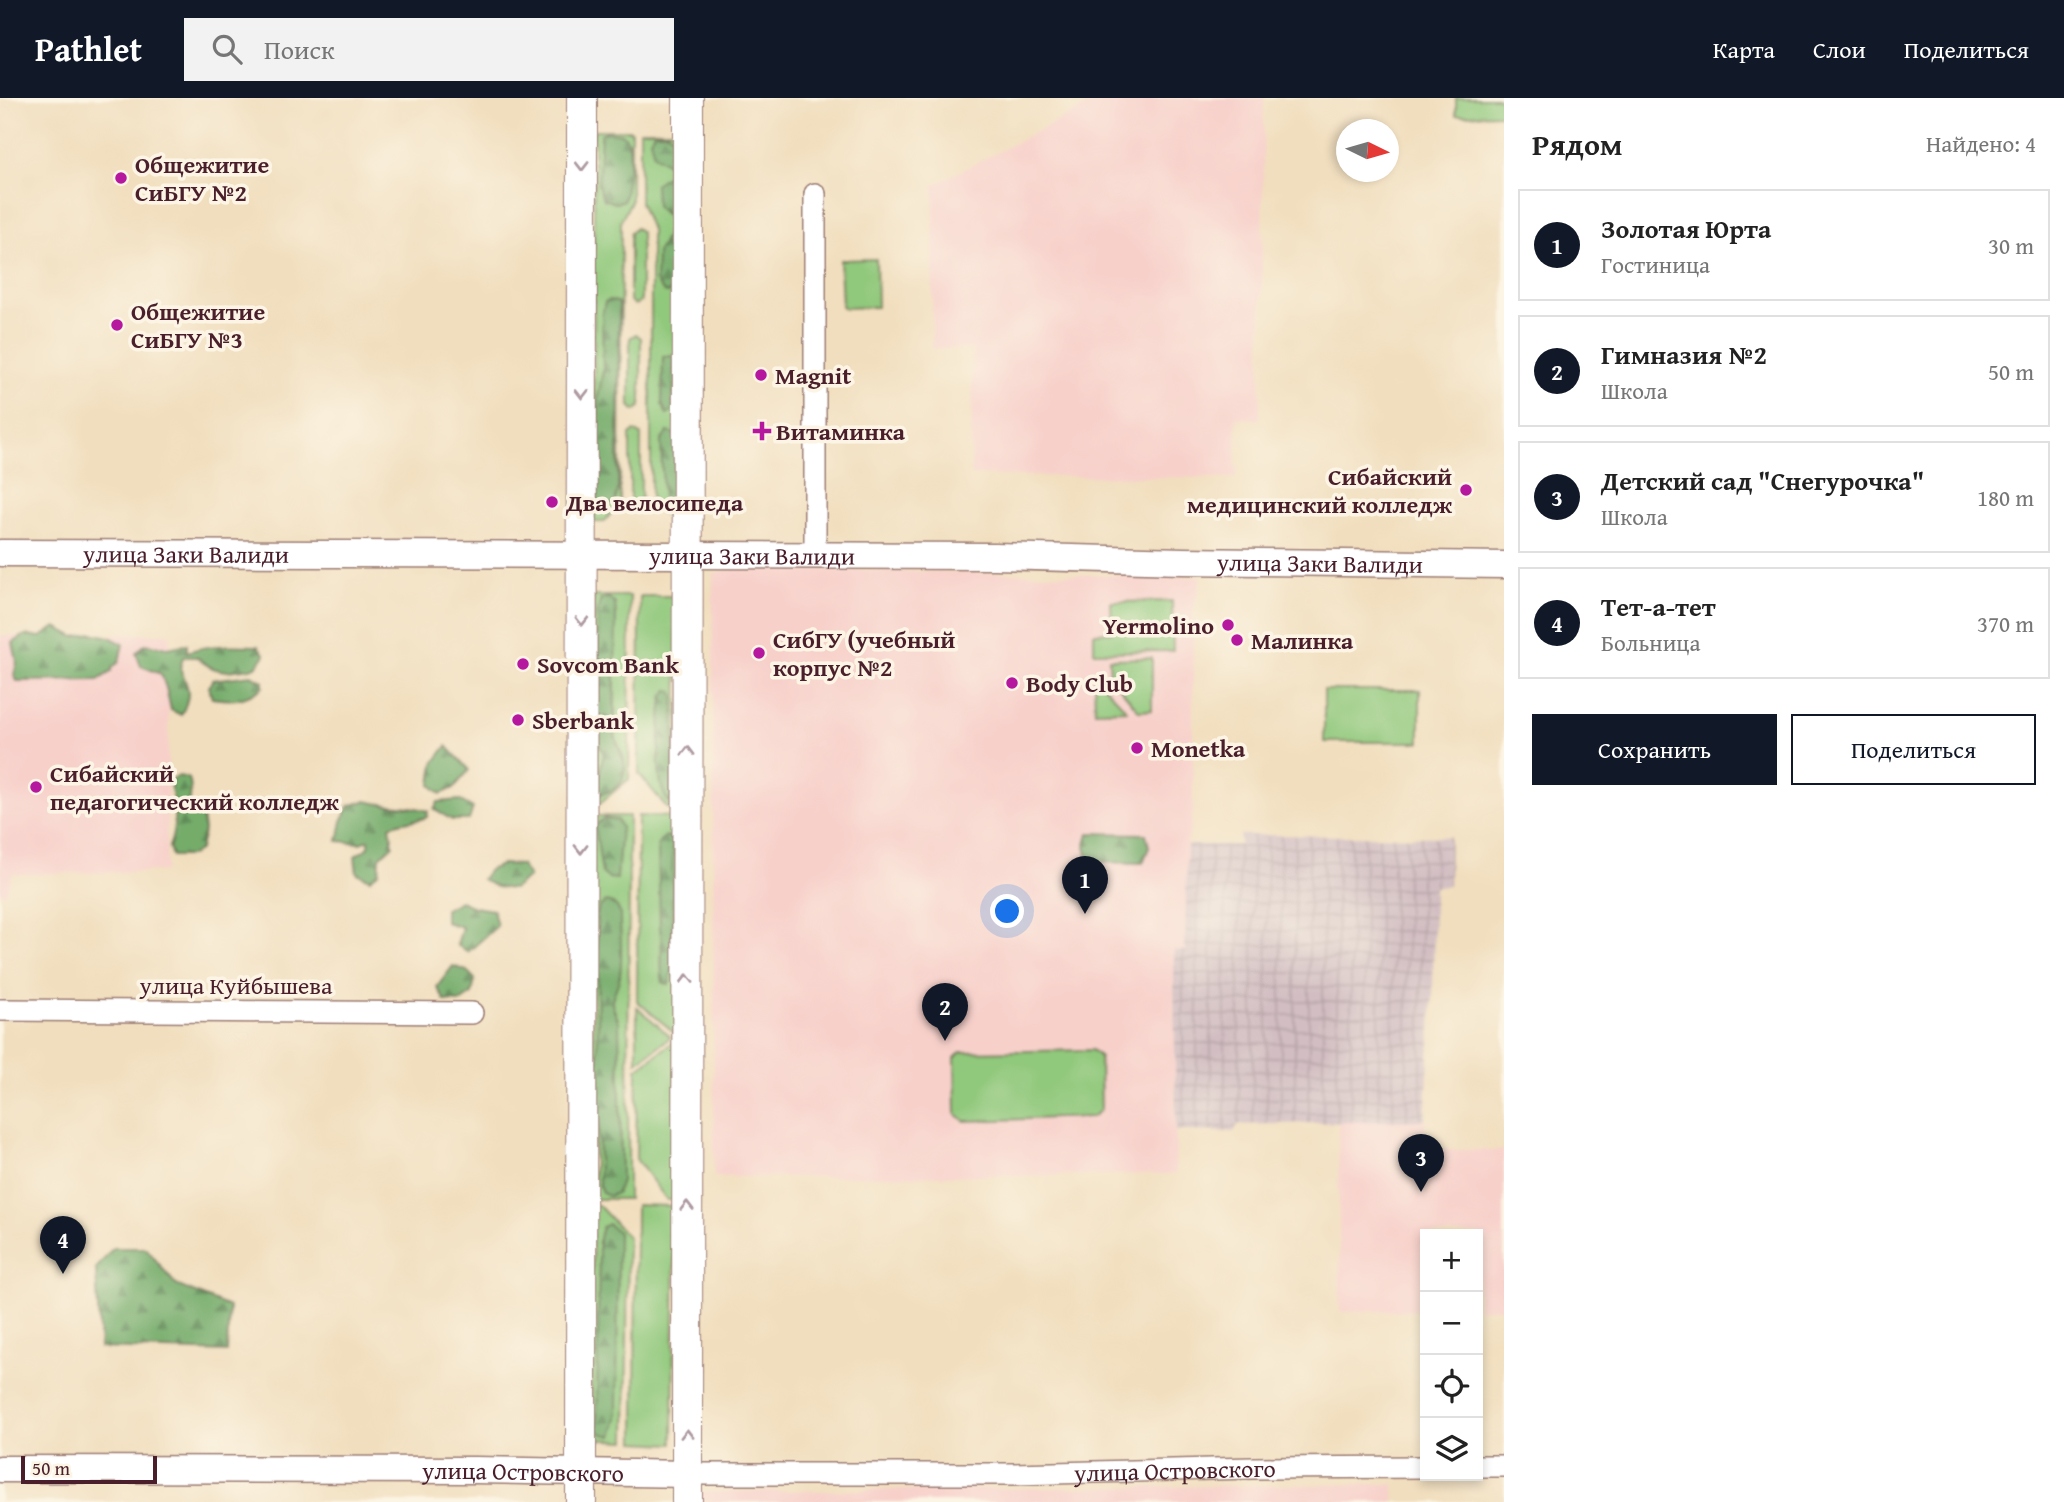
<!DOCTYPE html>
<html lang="ru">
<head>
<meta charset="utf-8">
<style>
  body { margin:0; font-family:"Gentium Book Plus",serif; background:#f2f2f2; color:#222 }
  .controls { position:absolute; right:21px; bottom:21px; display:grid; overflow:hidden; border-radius:0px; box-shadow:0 4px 10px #0003 }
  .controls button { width:63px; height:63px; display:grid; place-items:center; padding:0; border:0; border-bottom:2px solid #e0e0e0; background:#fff; color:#222; font:35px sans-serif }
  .compass { position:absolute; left:1336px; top:21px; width:63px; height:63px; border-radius:50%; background:#fff; box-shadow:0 4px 10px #0003; rotate:95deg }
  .scale { position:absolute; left:21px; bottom:18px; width:136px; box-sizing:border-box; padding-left:7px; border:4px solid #4a1f2b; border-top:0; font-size:19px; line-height:24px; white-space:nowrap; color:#4a1f2b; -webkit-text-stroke:5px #fcf5e5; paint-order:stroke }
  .you { position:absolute; left:1008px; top:814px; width:24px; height:24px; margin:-18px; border:5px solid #fff; border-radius:50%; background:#1a73e8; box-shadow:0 0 0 10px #1a73e833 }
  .badge { display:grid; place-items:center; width:46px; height:46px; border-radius:50%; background:#111827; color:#fff; font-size:23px; font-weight:700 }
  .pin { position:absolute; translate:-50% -58px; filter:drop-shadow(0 2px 4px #0008) }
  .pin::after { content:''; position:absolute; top:37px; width:24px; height:21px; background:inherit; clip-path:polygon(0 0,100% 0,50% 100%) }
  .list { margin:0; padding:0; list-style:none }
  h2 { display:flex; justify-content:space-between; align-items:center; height:91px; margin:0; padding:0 28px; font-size:30px }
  h2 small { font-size:23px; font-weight:400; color:#767676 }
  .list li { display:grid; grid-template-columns:46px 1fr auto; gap:21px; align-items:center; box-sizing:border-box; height:112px; margin:0 14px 14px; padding:0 14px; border:2px solid #e0e0e0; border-radius:0px }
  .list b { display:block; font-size:26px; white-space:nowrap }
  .list p { margin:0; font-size:23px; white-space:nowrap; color:#767676 }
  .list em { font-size:23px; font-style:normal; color:#767676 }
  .actions { display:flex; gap:14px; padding:21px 28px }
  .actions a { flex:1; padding:16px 0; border:2px solid #111827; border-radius:0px; text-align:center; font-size:24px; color:#111827 }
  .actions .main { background:#111827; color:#fff }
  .icon { flex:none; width:38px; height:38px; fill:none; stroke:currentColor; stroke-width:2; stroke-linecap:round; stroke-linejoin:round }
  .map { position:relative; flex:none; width:1504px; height:1404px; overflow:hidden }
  header { display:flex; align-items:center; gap:42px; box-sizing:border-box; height:98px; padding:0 35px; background:#111827; color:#fff }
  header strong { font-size:33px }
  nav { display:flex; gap:38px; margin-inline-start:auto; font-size:24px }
  .search { width:490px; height:63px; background:#f2f2f2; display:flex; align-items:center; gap:18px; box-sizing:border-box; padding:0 24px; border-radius:0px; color:#767676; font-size:26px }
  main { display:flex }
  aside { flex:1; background:#fff }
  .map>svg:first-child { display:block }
  .built { fill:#f7d0ca }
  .industrial { fill:url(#industrial-grid) }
  .green { fill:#90c87b; stroke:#6d7453; stroke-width:2; fill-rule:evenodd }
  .forest { fill:url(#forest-firs); stroke:#5f664b; stroke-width:2 }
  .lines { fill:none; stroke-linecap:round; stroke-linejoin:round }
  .minor-casing { stroke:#9e7e74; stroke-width:24 }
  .tertiary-casing { stroke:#9e7e74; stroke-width:29 }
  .secondary-casing { stroke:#9e7e74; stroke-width:32 }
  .minor { stroke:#fff; stroke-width:21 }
  .tertiary { stroke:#fff; stroke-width:26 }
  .secondary { stroke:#fff; stroke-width:30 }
  .oneway { stroke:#ae9aa0 }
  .poi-dot { fill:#b5179e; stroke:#fcf5e5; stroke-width:2.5 }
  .labels { text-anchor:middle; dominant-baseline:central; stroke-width:7; stroke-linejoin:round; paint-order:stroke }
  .poi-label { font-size:24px; font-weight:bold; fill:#4a1f2b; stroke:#fcf5e5; text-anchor:start }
  .street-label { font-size:24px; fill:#4a1f2b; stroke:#fcf5e5 }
</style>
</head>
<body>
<header>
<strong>Pathlet</strong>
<div class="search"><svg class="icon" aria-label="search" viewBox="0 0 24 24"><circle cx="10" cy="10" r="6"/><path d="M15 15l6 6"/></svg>Поиск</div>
<nav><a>Карта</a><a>Слои</a><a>Поделиться</a></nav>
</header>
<main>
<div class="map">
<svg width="1504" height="1404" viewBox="0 0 1504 1404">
  <defs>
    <pattern id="industrial-grid" width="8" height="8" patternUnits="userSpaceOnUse" patternTransform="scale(1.75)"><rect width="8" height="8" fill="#d2bec2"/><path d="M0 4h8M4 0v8" fill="none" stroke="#b6a3a7"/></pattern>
    <pattern id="forest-firs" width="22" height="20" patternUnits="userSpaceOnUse" patternTransform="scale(1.75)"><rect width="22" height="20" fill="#74ac6b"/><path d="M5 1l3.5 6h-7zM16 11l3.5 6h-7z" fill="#618b58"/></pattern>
  </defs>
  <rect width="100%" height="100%" fill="#fcf5e5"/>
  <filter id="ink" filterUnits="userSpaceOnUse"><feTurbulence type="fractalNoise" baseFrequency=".0143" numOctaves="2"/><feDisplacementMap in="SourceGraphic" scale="14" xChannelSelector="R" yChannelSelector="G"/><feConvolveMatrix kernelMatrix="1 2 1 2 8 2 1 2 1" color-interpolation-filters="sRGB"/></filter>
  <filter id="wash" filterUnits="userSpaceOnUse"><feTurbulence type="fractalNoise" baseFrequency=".00686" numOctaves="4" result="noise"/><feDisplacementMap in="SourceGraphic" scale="28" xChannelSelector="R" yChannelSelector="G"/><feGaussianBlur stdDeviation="1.57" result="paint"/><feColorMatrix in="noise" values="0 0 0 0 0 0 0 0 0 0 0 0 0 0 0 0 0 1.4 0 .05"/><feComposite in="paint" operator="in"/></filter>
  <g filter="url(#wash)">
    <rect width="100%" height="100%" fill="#f1debe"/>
    <!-- built -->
    <path class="built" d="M 1102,0 L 1264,0 L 1260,321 L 1236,320 L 1236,380 L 971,377 L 973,251 L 932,250 L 934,87 Z
      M 730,470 L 1201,479 L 1193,514 L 1193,713 L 1187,747 L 1185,853 L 1174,852 L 1176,1076 L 714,1079 L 713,476 Z
      M 170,536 L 166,773 L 12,776 L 6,795 L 0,795 L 0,538 Z
      M 1425,1022 L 1424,1052 L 1504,1052 L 1504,1210 L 1478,1210 L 1478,1136 L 1425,1136 L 1425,1212 L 1340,1214 L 1338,1023 Z
      M 1394,1386 L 1394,1404 L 691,1404 L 699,1395 L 721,1394 Z"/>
    <!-- industrial -->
    <path class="industrial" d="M 1240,737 L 1450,739 L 1449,788 L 1434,789 L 1433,897 L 1425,1022 L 1238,1027 L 1234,1034 L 1176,1033 L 1174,852 L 1185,853 L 1187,747 L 1240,747 Z"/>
    <!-- green -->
    <path class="green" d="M 1456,0 L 1504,0 L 1504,16 L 1456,17 Z
      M 594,32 L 631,32 L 631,103 L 621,123 L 620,405 L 604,424 L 594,424 Z
      M 640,32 L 677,32 L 678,422 L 669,422 L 651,405 L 651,132 L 640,104 Z
      M 636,130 L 641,134 L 641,203 L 635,207 L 630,203 L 630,135 Z
      M 876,161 L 877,209 L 842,210 L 840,162 Z
      M 636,236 L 641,240 L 641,308 L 635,313 L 630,308 L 630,240 Z
      M 635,333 L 641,337 L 641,405 L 635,410 L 630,405 L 630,337 Z
      M 594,498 L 630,498 L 629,681 L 593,711 ZM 615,506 L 615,639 L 624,661 L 596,691 L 604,656 L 598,643 L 598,512 Z
      M 640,498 L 678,498 L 677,711 L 668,711 L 639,676 Z
      M 1172,503 L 1173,553 L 1094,554 L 1094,535 L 1112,534 L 1111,504 Z
      M 1152,560 L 1152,612 L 1139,613 L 1110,578 L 1109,561 Z
      M 1094,577 L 1127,612 L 1095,613 Z
      M 1324,592 L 1420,592 L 1420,644 L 1324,644 Z
      M 592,718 L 629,718 L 628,1101 L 594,1101 ZM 599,809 L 620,877 L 611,903 L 619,924 L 621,1082 L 617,1095 L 602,1095 L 599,1087 L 597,817 Z
      M 638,718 L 677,719 L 676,936 L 637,903 Z
      M 637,909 L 671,939 L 637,964 Z
      M 676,942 L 675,1102 L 667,1102 L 636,1061 L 637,971 Z
      M 1092,952 L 1100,959 L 1101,1012 L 1092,1019 L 965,1023 L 956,1016 L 955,960 L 961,954 Z
      M 593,1107 L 598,1107 L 628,1139 L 626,1343 L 591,1341 Z
      M 636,1107 L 675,1108 L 673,1346 L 635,1344 Z"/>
    <!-- forest -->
    <path class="forest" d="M 606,34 C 613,35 623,34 627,41 C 634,50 626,89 624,102 L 616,105 L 603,101 L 598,86 L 601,36 Z
      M 654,34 L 667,34 L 674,39 L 675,61 L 669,67 L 654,57 L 650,41 Z
      M 668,77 L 675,82 L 675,109 L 669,116 L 665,116 L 656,108 L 655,86 Z
      M 667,137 L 674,140 L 674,188 L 669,195 L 664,194 L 656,184 L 657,155 Z
      M 609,202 L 618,204 L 619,207 L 618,392 L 615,405 L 603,409 L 599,406 L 597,402 L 598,298 L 603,273 L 602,216 L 605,204 Z
      M 671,258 L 674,261 L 673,312 L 667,317 L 662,306 L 663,259 Z
      M 668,334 L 676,336 L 674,411 L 670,414 L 666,412 L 663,404 L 661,343 Z
      M 609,500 L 615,506 L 616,517 C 616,556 613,596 615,635 C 616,650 628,662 624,677 C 622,687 606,699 596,695 L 596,691 L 604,656 L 598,643 L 598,512 L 601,501 Z
      M 56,529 L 75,539 L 92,535 L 110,539 L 123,546 L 119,564 L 113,569 L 111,574 L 98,582 L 17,583 L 14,577 L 17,564 L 13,545 L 25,537 L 41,539 Z
      M 145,546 L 168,550 L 187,546 L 187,554 C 209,546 235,547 258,548 L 265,557 L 256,569 C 231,573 216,578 197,559 L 183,559 L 180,570 C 189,590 192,597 181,617 L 171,612 L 166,590 L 161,576 L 141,568 L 136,555 Z
      M 251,577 L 263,583 L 263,589 C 245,603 234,603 212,600 L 209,589 L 212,582 Z
      M 668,592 L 672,593 L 674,597 L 674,701 L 669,704 C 652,688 661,622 663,599 Z
      M 447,648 L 469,672 L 454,690 L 441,696 L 431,687 L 434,665 Z
      M 178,678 L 189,680 C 193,690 189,698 190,708 L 202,718 L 204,732 L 200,751 L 190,758 L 172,758 L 169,749 C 177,730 175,702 169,683 Z
      M 459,702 L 473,710 L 469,722 L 452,722 L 434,711 L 438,704 Z
      M 366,703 C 387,709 408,706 428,713 L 427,719 C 414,724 402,722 390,728 L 393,747 L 380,759 L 379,774 L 370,781 L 357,775 L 355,758 L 369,749 L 369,742 L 360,745 L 338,743 L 342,723 L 350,707 Z
      M 604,720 L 617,722 L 621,729 L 617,781 L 608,780 L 602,775 L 595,728 Z
      M 1089,735 L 1146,736 L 1149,749 L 1143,765 L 1089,764 L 1085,749 Z
      M 666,738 L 672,740 L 673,745 L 672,874 L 669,886 L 663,885 C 659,866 664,849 660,830 L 658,747 L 661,742 Z
      M 503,766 L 521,767 L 529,779 L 513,791 L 496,789 L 482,781 L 489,772 Z
      M 460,803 L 474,809 L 493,812 L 497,828 L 468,854 L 457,847 L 462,829 L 445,824 L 445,811 Z
      M 606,804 C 615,806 619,808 620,818 C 620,837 623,857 620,876 C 617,901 604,894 619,924 L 621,1082 L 617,1095 L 609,1098 L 602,1095 L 599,1087 L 597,817 L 599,809 Z
      M 453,868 L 467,873 L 475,881 L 472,896 L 460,904 L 445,903 L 437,889 Z
      M 608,1126 L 618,1134 L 617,1321 L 612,1338 L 600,1335 L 597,1330 L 599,1140 L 602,1129 Z
      M 113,1150 L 146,1150 L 176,1187 L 229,1209 L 227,1254 L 100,1250 L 96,1171 Z"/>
  </g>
  <g filter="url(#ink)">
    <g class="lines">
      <!-- minor casing -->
      <g class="minor-casing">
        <g id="minor">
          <path d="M 815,96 L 815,459"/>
          <path d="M 0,912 L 472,915"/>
          <path d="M 1478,1368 L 1504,1368"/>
          <path id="s1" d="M 687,1376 L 1013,1376 L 1253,1370 L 1425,1369"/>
        </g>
      </g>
      <!-- tertiary casing -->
      <g class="tertiary-casing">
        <g id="tertiary">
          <path id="s2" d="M 0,455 L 994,458 L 1183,463 L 1504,467"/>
          <path id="s3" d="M 0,1371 L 475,1372 L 687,1376"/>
        </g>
      </g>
      <!-- secondary casing -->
      <g class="secondary-casing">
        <path id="secondary" d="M 581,1404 L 582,0
          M 687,1404 L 688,0"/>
      </g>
      <!-- minor -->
      <use href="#minor" class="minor"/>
      <!-- tertiary -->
      <use href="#tertiary" class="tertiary"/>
      <!-- secondary -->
      <use href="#secondary" class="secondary"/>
    </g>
    <!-- one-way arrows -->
    <defs><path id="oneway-chevron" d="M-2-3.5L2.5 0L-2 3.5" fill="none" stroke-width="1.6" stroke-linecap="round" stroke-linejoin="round" transform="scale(1.75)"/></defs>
    <g class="oneway">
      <use href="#oneway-chevron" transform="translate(582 68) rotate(90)"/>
      <use href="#oneway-chevron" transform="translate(582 296) rotate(90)"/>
      <use href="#oneway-chevron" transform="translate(582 523) rotate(90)"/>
      <use href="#oneway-chevron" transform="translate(688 653) rotate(-90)"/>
      <use href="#oneway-chevron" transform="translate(581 751) rotate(90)"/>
      <use href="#oneway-chevron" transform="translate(687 881) rotate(-90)"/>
      <use href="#oneway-chevron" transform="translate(687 1108) rotate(-90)"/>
      <use href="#oneway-chevron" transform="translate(687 1336) rotate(-90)"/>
    </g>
  </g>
  <!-- markers -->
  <g class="poi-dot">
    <circle cx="121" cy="80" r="7"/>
    <circle cx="117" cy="227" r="7"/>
    <circle cx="761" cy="277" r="7"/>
    <path d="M758.5 322.5h7v7h7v7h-7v7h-7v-7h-7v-7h7z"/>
    <circle cx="1466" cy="392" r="7"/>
    <circle cx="552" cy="404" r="7"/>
    <circle cx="1228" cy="527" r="7"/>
    <circle cx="1237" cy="542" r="7"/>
    <circle cx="759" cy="555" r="7"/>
    <circle cx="523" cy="566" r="7"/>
    <circle cx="1012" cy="585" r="7"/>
    <circle cx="518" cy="622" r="7"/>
    <circle cx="1137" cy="650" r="7"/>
    <circle cx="36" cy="689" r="7"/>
  </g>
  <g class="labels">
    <!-- poi labels -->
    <g class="poi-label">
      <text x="135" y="66">Общежитие<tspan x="135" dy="28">СиБГУ №2</tspan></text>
      <text x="131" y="213">Общежитие<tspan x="131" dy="28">СиБГУ №3</tspan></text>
      <text x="775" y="277">Magnit</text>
      <text x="776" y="333">Витаминка</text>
      <text x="1452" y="378" text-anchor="end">Сибайский<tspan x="1452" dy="28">медицинский колледж</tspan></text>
      <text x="566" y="404">Два велосипеда</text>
      <text x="1214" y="527" text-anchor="end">Yermolino</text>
      <text x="773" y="541">СибГУ (учебный<tspan x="773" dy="28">корпус №2</tspan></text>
      <text x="1251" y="542">Малинка</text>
      <text x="537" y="566">Sovcom Bank</text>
      <text x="1026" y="585">Body Club</text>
      <text x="532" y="622">Sberbank</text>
      <text x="1151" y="650">Monetka</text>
      <text x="50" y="675">Сибайский<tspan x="50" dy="28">педагогический колледж</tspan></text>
    </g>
    <!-- street labels -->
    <g class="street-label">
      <text stroke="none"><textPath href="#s2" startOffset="186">улица Заки Валиди</textPath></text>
      <text stroke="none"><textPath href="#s2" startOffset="752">улица Заки Валиди</textPath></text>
      <text stroke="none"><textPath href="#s2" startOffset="1320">улица Заки Валиди</textPath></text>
      <text x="236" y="887">улица Куйбышева</text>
      <text stroke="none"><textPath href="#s1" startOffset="488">улица Островского</textPath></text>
      <text stroke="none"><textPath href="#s3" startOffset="523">улица Островского</textPath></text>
    </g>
  </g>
</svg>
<div class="controls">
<button>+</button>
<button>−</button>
<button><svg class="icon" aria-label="locate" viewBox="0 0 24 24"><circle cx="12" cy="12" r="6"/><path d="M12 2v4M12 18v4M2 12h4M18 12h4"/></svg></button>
<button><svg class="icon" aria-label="layers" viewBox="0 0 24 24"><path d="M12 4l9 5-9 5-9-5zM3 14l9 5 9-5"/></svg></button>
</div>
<svg class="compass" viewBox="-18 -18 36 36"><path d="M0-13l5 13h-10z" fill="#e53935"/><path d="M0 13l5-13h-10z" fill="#767676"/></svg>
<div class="scale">50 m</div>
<div class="you"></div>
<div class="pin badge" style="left:1085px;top:816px">1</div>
<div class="pin badge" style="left:945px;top:943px">2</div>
<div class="pin badge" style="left:1421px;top:1094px">3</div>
<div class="pin badge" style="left:63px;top:1176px">4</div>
</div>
<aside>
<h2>Рядом<small>Найдено: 4</small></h2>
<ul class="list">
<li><span class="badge">1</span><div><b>Золотая Юрта</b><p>Гостиница</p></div><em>30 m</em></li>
<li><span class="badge">2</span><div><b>Гимназия №2</b><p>Школа</p></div><em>50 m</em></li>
<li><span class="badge">3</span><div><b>Детский сад &quot;Снегурочка&quot;</b><p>Школа</p></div><em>180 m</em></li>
<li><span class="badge">4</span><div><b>Тет-а-тет</b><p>Больница</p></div><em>370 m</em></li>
</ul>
<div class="actions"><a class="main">Сохранить</a><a>Поделиться</a></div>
</aside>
</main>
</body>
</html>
